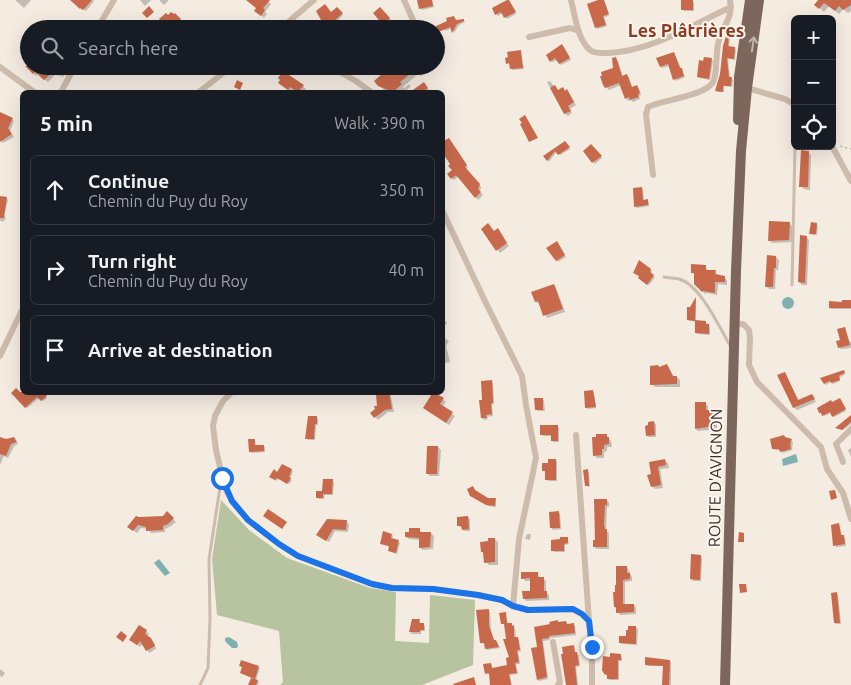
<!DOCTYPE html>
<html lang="en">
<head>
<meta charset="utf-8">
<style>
  body { margin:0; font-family:Ubuntu,sans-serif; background:#242831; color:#f1f3f6 }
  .controls { position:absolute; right:15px; top:15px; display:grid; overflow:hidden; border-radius:8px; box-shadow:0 5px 20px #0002 }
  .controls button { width:45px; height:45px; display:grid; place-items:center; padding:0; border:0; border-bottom:1px solid #363941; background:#171b24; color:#f1f3f6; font:25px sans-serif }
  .stop { position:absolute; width:15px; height:15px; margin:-11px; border:4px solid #1a73e8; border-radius:50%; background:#fff }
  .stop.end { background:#1a73e8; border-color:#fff; box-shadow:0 1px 5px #0008 }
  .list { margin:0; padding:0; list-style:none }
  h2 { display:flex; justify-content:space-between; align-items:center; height:65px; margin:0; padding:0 20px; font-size:21px }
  h2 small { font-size:16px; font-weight:400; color:#9ea1a6 }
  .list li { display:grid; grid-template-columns:32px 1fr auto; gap:15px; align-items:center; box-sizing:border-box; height:70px; margin:0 10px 10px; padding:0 10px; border:1px solid #363941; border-radius:8px }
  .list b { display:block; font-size:19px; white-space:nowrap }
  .list p { margin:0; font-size:16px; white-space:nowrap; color:#9ea1a6 }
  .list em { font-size:16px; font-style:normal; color:#9ea1a6 }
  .icon { flex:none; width:28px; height:28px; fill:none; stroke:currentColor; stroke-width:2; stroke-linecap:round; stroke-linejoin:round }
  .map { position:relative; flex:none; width:851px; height:685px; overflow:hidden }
  .search { position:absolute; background:#171b24; box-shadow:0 5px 20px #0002; left:20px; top:20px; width:425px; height:55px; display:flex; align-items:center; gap:12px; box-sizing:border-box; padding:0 18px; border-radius:28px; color:#9ea1a6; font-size:19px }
  .panel { position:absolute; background:#171b24; box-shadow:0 5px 20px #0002; left:20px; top:90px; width:425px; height:305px; border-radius:8px }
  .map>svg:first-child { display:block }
  .green { fill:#b8c4a0 }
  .water { fill:#7fb0b2 }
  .shadow { fill:#0003 }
  .building { fill:#c8694b }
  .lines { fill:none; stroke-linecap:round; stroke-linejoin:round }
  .path { stroke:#b9a596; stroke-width:1; stroke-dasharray:2.5 2.5; stroke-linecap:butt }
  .lane { stroke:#cdbbac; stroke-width:3 }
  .street { stroke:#cdbbac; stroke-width:6 }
  .primary { stroke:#7d675c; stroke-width:10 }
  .oneway { stroke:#c2b5ac }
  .route { stroke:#1a73e8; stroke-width:6 }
  .labels { text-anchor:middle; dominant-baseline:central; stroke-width:4; stroke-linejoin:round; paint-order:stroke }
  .street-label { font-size:16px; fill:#3b302b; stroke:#fbf5ee }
  .neighbourhood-label { font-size:18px; font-weight:bold; fill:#8c3b22; stroke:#fbf5ee }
</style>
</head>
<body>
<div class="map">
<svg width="851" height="685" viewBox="0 0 851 685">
  <rect width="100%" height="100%" fill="#f4ebe1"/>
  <!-- green -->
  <path class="green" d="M 221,500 L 249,530 L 287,558 L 370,588 L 396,592 L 395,641 L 429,643 L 430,595 L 475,600 L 473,665 L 422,685 L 280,685 L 283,682 L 279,631 L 217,615 L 212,559 Z"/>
  <!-- water -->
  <path class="water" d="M782 303a6 6 0 1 1 12 0a6 6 0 1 1-12 0Z
    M 796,454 L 798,462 L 783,466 L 782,459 Z
    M 159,559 L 170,573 L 165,576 L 154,563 Z
    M 229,637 L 237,642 L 238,646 L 237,648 L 232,648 L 225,641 L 225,638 Z"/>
  <!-- shadow -->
  <path class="shadow" d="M 15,0 L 31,0 L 24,8 Z
    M 72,0 L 93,0 L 94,1 L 86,11 L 83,9 L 82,10 Z
    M 140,0 L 151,0 L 145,6 Z
    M 159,0 L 169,0 L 164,5 Z
    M 248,0 L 267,0 L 271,4 L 265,12 L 267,14 L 264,18 L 259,13 L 257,9 Z
    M 418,0 L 432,0 L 434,7 L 422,10 Z
    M 603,0 L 609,16 L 604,17 L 607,26 L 598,29 L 596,28 Z
    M 820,0 L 851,0 L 851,11 L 848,13 L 843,9 L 839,14 L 829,6 L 824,12 L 820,8 Z
    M 510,2 L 516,14 L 507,19 L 503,13 L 498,16 L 496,14 Z
    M 693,2 L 694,3 L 694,11 L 684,11 L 682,9 Z
    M 380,8 L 391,20 L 385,25 L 374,13 Z
    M 337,9 L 343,15 L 334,24 L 323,20 Z
    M 175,15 L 182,21 L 176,27 L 172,23 L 168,26 L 161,19 Z
    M 464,20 L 465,22 L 459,25 L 454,33 L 452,28 L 445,31 L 442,24 Z
    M 436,32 L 442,45 L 436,48 Z
    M 729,38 L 730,39 L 729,47 L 736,49 L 735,60 L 728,59 L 730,78 L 733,80 L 732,87 L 724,86 L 724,92 L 718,92 L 717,91 Z
    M 564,47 L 571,60 L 561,65 L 557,60 L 553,62 L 551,61 Z
    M 520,51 L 524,69 L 512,70 L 510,64 L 507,63 Z
    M 674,53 L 685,77 L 676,81 L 670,66 L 662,68 L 661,67 Z
    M 615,58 L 618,61 L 623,77 L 627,76 L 629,78 L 632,88 L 637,86 L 639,88 L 641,95 L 639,96 L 640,99 L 633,102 L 631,100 L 628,101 L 621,85 L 609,90 L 606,87 L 614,69 Z
    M 711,59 L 713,61 L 710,80 L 700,78 L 698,76 L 704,62 Z
    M 423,66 L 427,71 L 421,76 L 418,74 L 403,87 L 405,89 L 401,92 L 391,92 L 384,90 L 379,85 Z
    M 29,69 L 64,69 L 67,72 L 63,77 L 58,72 L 48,82 L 38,74 L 36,76 Z
    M 550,81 L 558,91 L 567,91 L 569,93 L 576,105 L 570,109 L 572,113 L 568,116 L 565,114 L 547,82 Z
    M 424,84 L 429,90 L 426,92 L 412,92 Z
    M 282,86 L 303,86 L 306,89 L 303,92 L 298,92 L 294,89 L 291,92 Z
    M 0,115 L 12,119 L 14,121 L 10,131 L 14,137 L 3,143 L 0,140 Z
    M 451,142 L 468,168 L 466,169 L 481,187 L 480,192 L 483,195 L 478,200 L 459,176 L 454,180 L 452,178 L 453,170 Z
    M 567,144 L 570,149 L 560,155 L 557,151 L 549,162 L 545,156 Z
    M 591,146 L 602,158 L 595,164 L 585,151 Z
    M 808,152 L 811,155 L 810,190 L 804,189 L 801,186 Z
    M 642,189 L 643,190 L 644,201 L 649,202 L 649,206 L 637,208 L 636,207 Z
    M 0,197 L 6,198 L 8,200 L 4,215 L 6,219 L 2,222 L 0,220 Z
    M 789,223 L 792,226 L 792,242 L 772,243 L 769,240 Z
    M 816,224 L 818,226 L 817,235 L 812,235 L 811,233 Z
    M 482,229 L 500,233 L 509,246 L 500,253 Z
    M 806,237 L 809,240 L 807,285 L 802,285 L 799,282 Z
    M 558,244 L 566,257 L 558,262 L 548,248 Z
    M 776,257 L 779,260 L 778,270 L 776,270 L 775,289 L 769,289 L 766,286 Z
    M 705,266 L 708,271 L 715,271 L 718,276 L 724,277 L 727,280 L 727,285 L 718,284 L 717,295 L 706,293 L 705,294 L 695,283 L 695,275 L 693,273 Z
    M 651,270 L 652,271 L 651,274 L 655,277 L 649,285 L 641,280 Z
    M 554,285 L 556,288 L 565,312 L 547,318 L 540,304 L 536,302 L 533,292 Z
    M 696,299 L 696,321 L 706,323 L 709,325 L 710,327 L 710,335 L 698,334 L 696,333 L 696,322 L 688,320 L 690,308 Z
    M 851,302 L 851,309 L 831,309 L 830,308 L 842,303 Z
    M 442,319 L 447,322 L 446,325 L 442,323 Z
    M 844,328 L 850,342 L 851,342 L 851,348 L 841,349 L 839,347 Z
    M 442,336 L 449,341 L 446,346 L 450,362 L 444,363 Z
    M 666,365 L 674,377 L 677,377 L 680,380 L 680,387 L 655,387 L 652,384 L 659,368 Z
    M 784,373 L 799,401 L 812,395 L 816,402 L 797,410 L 794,407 Z
    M 845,373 L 845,374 L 839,378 L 840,381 L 833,384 L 831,382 L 826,385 L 825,384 Z
    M 491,381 L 493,383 L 494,404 L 492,405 L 493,416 L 487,417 L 488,419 L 484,420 L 482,418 L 484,401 Z
    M 28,392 L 45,392 L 43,394 L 47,398 L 43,401 L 39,398 L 27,408 L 13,393 L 23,398 Z
    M 379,392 L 390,392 L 394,412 L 388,412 L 378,420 L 372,413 L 378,407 Z
    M 593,392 L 594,393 L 596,408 L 588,409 L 586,407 Z
    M 434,393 L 446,402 L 442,407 L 455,416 L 449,425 L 424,408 Z
    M 542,399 L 544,401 L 545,411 L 538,411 L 536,409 Z
    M 841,401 L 846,411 L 834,417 L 832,413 L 824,416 L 823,415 L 832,403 Z
    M 696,404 L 706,404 L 708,406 L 708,411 L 715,411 L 717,413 L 717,429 L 698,431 L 696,429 Z
    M 851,416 L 851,424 L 843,430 L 837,428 Z
    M 317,418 L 318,419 L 318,425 L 316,425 L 315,440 L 308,440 L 307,438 Z
    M 654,422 L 656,424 L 656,437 L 649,437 L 647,436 L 649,426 Z
    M 557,427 L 559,428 L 559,442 L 553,442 L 552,436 L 543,436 L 541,434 Z
    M 606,435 L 611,441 L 612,447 L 607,447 L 607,451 L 604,452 L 604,458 L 597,458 L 594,455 Z
    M 0,438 L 6,441 L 14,438 L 18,444 L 14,446 L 8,458 L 4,456 L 0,465 Z
    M 786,439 L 793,442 L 792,450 L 783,453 L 781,450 L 775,450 L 773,448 Z
    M 255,441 L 256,446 L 263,446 L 265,447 L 265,452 L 251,453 L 250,451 Z
    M 438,447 L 441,450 L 439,476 L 430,476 L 427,473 Z
    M 851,448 L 851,457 L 848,450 Z
    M 556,460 L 557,462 L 557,481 L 548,481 L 547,480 L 546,472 L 543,470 Z
    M 665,460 L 668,463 L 669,468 L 660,469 L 663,488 L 655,489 L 652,486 L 653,476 L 651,463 Z
    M 291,470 L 293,471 L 290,479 L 292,480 L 289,484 L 278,479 L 277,481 L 272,478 L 277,473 Z
    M 587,471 L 589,472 L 590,487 L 586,486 Z
    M 332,481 L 334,482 L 333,495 L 325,495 L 324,499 L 319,499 L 317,497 L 323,493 Z
    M 473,487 L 476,492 L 488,499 L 495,499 L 496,507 L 489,506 L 473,497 Z
    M 595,500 L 607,500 L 609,503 L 609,507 L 607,507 L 606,530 L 609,533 L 609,549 L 596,549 L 594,546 L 596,542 Z
    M 558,512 L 560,514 L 561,529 L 553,530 L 551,528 Z
    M 167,513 L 176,522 L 171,526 L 165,529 L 165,532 L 151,533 L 148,529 L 141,528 L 137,533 L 129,527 L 163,517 Z
    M 468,517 L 470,519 L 470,531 L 465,531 L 462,527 L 458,526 Z
    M 328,520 L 346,521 L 349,524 L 348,532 L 335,531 L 329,542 L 320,537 Z
    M 839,524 L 842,536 L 845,538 L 846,546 L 836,547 L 835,545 Z
    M 419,529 L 422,533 L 431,533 L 434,536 L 433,549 L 423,550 L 420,548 L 421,540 L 409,539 L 406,537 Z
    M 527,534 L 531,534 L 530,540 L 525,539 Z
    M 392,535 L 393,536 L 392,539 L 400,543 L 397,554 L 391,552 L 389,550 L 390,547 L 381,543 Z
    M 495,539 L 498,542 L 498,565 L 489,565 L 486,562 L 485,555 L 482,552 L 489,542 Z
    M 567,539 L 569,544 L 565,545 L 565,552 L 554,552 L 553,551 Z
    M 701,556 L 702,558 L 701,581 L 693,581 L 691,579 Z
    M 627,567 L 632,577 L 632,581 L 625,582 L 625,605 L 634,605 L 636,608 L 636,614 L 620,615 L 615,607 Z
    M 537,573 L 540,578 L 543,578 L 546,581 L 546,592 L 549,595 L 549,600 L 526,601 L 524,598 L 531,592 L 531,581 L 525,581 L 523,578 Z
    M 836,594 L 838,595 L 841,624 L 836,624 L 835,623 Z
    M 488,610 L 490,612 L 491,629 L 494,642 L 497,643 L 500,648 L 487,650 L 485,644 L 481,643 Z
    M 505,614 L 508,624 L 511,624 L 515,628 L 516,638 L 519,640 L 521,651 L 518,652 L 520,664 L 516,664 L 518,674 L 510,675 L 512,685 L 502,685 L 490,675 L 486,673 L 491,664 L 493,669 L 508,666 L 510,658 L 506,625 L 502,624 Z
    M 419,620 L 421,624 L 425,626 L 425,631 L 421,631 L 421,634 L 412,634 L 410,632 Z
    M 566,623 L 568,625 L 573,624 L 575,626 L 576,635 L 550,638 L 550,640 L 543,641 L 548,679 L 539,681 L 538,679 L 539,648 L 535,628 Z
    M 636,627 L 638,629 L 637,645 L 622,644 L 620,642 L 627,638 Z
    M 146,631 L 149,634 L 147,637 L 154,642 L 156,649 L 149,653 L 143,643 L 140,647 L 134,643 Z
    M 573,647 L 576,654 L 579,655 L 580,666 L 576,667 L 578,685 L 568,685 Z
    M 621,656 L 622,657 L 622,661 L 619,661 L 619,680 L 609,680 L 608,675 L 605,674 L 611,658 Z
    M 670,661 L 671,662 L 671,685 L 663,685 L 664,666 L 648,666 L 646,664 Z
    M 241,666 L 260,668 L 256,680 L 259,682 L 258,685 L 250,684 L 252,678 L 241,673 L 242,667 Z
    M 0,669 L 5,673 L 2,677 L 0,676 Z"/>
  <!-- building -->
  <path class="building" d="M 70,0 L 92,0 L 83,10 L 81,8 L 80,9 Z
    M 246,0 L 270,0 L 263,8 L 265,10 L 261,16 L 254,11 L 256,8 Z
    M 417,0 L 432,0 L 433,6 L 419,9 Z
    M 507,0 L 509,0 L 516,12 L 504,18 L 501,12 L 495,15 L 492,8 Z
    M 598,0 L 604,0 L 609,14 L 603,16 L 606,25 L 595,28 L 587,4 Z
    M 681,0 L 693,0 L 693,10 L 681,10 Z
    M 818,0 L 851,0 L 851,5 L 843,10 L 839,6 L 835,11 L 824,3 L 819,9 L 814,5 Z
    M 325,4 L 331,12 L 337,7 L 343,13 L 333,22 L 338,29 L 311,29 L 321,20 L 316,11 Z
    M 149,6 L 154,12 L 147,18 L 142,13 Z
    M 380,7 L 390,18 L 383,25 L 373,13 Z
    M 171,12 L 174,14 L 175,13 L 181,19 L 174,27 L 170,22 L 166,26 L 159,19 L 166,13 L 168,15 Z
    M 454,16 L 456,20 L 464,19 L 464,21 L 457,24 L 452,33 L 450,27 L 436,33 L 436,26 L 447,21 L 446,18 Z
    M 726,36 L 729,36 L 728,46 L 735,47 L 734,59 L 727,58 L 729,77 L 732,77 L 731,86 L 723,86 L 723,92 L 715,91 L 720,74 L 723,46 Z
    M 562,44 L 570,58 L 559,64 L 555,58 L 550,62 L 546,55 Z
    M 521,50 L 523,68 L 510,69 L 509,63 L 506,64 L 505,58 L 508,57 L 507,52 Z
    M 674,52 L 680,68 L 682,68 L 684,76 L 673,80 L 668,64 L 660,67 L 656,58 Z
    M 616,57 L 622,76 L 627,74 L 632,87 L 637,85 L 640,93 L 638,94 L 639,97 L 630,100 L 629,97 L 625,99 L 619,83 L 605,88 L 603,85 L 600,76 L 602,76 L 601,72 L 613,68 L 612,58 Z
    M 704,57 L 712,58 L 709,79 L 697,77 L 699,60 L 703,61 Z
    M 25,66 L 67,66 L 60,76 L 54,71 L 44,80 L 35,72 L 33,74 Z
    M 391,66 L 424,66 L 416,73 L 414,71 L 400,82 L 402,84 L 393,92 L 378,86 L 374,81 Z
    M 283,71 L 304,85 L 298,92 L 290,87 L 288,90 L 278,83 L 280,80 L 278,78 Z
    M 237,80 L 243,83 L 240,90 L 234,87 Z
    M 424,82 L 428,88 L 422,92 L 410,92 Z
    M 555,85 L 558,90 L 563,87 L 565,91 L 567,89 L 574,102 L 568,106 L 571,111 L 564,114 L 550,88 Z
    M 0,112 L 13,118 L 8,128 L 12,134 L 0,142 Z
    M 525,115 L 538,138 L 529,142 L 520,124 L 522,123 L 519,119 Z
    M 449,138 L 467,165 L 465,167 L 480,184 L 478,189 L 481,192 L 475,198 L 456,175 L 451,179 L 447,174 L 452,170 L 448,166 L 450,164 L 442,152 L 442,142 Z
    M 565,141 L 570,147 L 558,155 L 555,151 L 547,161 L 543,156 Z
    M 591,144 L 602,156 L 592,163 L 583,151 Z
    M 801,150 L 809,151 L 808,187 L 799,187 Z
    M 642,187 L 643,200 L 648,199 L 648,205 L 634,207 L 633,188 Z
    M 0,196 L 7,197 L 4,218 L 0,218 Z
    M 769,221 L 790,222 L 789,240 L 768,241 Z
    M 811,222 L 817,223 L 816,234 L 809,234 Z
    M 488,223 L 494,231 L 498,228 L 507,243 L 496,251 L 481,229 Z
    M 800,235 L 807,236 L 805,283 L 798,282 Z
    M 557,241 L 565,255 L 556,261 L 546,248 Z
    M 767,255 L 776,256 L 776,268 L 774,268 L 773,287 L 765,287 Z
    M 639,260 L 651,269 L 650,272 L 654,275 L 647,285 L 638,278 L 639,276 L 633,273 Z
    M 691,264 L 706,265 L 706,270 L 716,270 L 715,274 L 725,276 L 725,282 L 715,282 L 715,293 L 703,291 L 702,292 L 694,284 L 694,273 L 691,273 Z
    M 554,284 L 563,309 L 543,316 L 538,301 L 535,302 L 531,292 Z
    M 696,297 L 695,320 L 706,321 L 706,324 L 709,324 L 709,334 L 695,333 L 695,321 L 687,320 L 687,307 L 690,307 Z
    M 842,300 L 851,300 L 851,308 L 829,308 L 829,301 L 842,302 Z
    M 845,327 L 850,345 L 838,348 L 836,341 L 840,340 L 837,329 Z
    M 667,364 L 673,376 L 677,376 L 677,384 L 650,385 L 650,366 L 658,365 L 659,367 Z
    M 844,370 L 845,373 L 839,376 L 840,380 L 831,383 L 830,381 L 824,384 L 820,378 Z
    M 785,372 L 798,400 L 812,394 L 815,399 L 793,408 L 777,375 Z
    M 492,380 L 493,399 L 493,403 L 491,403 L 492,414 L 486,415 L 487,418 L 481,418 L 479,400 L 482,400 L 481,381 Z
    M 16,388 L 20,392 L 44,392 L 47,396 L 41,401 L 37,397 L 25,408 L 11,393 Z
    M 593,390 L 596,407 L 585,408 L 584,391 Z
    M 377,392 L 389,392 L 392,409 L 385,410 L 374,418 L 370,413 L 375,409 L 374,406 L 377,406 L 376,395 L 378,394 Z
    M 433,392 L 444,398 L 440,404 L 453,412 L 446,423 L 423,408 Z
    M 534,398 L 543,398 L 543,410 L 535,410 Z
    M 840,398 L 846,409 L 832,417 L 830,412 L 822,416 L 821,413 L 819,413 L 817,408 L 831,400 L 832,402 Z
    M 695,402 L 706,402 L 706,410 L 715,410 L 715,426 L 695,429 Z
    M 851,415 L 851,422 L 842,430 L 835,428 Z
    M 308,416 L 317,416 L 317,424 L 315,424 L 314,439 L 305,439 Z
    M 654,421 L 655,435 L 646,436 L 645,426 L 648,425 L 648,422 Z
    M 540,425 L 558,425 L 558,441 L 551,441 L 551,435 L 540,435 Z
    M 596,434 L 607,434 L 607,437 L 609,437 L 609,444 L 604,445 L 604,449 L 602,449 L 602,455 L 593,456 L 592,437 L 596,437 Z
    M 784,435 L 785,437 L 792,439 L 790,444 L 791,449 L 780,452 L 779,449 L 772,449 L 770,439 Z
    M 0,437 L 6,439 L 14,437 L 17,442 L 11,444 L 6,456 L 0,454 Z
    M 248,439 L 255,439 L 255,445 L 264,445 L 264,451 L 249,452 Z
    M 427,446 L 438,446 L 437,474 L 426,474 Z
    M 548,459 L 556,459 L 556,480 L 545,480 L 545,471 L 542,471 L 542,463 L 548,463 Z
    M 665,459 L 666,465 L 658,467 L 661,485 L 651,487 L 647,475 L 651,474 L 649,462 Z
    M 282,464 L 292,469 L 289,477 L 291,478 L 287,484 L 277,478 L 275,480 L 269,477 L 274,469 L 277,472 Z
    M 588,469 L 589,486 L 585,486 L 583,470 Z
    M 323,479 L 333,479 L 332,494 L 323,494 L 323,498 L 316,498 L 316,491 L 322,491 Z
    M 473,486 L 475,490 L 488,498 L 496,498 L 495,506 L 486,505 L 470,496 L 467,489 Z
    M 835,490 L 837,498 L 831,500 L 829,491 Z
    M 594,499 L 607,499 L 607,505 L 605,505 L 604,524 L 605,529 L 607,529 L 607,547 L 593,547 L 593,540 L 595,540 Z
    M 268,509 L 287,522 L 282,529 L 263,516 Z
    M 167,511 L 174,518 L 168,524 L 163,526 L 163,530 L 146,531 L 146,527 L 138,525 L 133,531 L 127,527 L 136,516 L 139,517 L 163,516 Z
    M 559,511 L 560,528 L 550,528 L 549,512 Z
    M 468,516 L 469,529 L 462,530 L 461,526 L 457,526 L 457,517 Z
    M 327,519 L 347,520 L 346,530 L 333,529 L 326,541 L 316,535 Z
    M 839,523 L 841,535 L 844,535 L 845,544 L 833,546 L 831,525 Z
    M 409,528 L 420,528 L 420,532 L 431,532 L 430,547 L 419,548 L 419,538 L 405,537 L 405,532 L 409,532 Z
    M 383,531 L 392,534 L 391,538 L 399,540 L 396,553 L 388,551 L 389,546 L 380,544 Z
    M 739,532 L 744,533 L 744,542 L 738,542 Z
    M 560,537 L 568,537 L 568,543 L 564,544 L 564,551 L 551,551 L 551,540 L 560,539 Z
    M 488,538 L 495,538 L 495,562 L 484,563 L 483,552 L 481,552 L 480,542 L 488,541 Z
    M 691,554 L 701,555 L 700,580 L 690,579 Z
    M 616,566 L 627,566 L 627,573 L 630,573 L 630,579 L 623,580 L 623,604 L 634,604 L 634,612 L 616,613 L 616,607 L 614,607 L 613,592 L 615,592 L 615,585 L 616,585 Z
    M 521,572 L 538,572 L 538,577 L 544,577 L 544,591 L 547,591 L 547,598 L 523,599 L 522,591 L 530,591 L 530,578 L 521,579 Z
    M 739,584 L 746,584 L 747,592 L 740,593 Z
    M 837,592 L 840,623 L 834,623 L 831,593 Z
    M 489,609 L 489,626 L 494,640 L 496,640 L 499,647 L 485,649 L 484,643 L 480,643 L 476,610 Z
    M 506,612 L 507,623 L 512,623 L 512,626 L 514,625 L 514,637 L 518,637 L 520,650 L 517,650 L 519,662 L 515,663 L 517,673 L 509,674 L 511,685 L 490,685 L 489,673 L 485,674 L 483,664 L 491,663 L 492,668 L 507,665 L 506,658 L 509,657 L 503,639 L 506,639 L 504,624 L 501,624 L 499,613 Z
    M 412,619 L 420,619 L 419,623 L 424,623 L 424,630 L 420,630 L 420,632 L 409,632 Z
    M 558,620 L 558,622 L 566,621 L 567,624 L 574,623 L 575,633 L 549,636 L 549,638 L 542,639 L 547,677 L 537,680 L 531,648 L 537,647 L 534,627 L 550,624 L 549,622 Z
    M 139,625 L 147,630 L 145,634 L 151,638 L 155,646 L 146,651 L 140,641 L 137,645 L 129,640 Z
    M 628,626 L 636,626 L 636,644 L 619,643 L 619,636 L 626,636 L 626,630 L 628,630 Z
    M 121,631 L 127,636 L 123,642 L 116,637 Z
    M 574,645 L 575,652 L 577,652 L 579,665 L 575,666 L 577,685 L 566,685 L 561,654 L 563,654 L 562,647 Z
    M 610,653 L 621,654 L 621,660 L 618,660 L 618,679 L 607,679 L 607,675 L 604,674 L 602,670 L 603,656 L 610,657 Z
    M 645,657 L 670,660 L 669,685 L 662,685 L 663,666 L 645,665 Z
    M 241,660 L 259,666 L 255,679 L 240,673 L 242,667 L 239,666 Z
    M 474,677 L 476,685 L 454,685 L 453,684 Z
    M 251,678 L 258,680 L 256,685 L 248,685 Z"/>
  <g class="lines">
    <!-- path -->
    <path class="path" d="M 840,146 L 851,149"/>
    <!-- lane -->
    <path class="lane" d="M 402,92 L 409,86
      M 664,277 C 669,278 674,278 679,279 C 701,285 720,329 731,347
      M 792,285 L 795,146
      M 200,685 L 208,668 L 210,619 L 209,559 L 221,481"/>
    <!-- street -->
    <path class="street" d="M 404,0 L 417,29
      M 571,0 C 575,15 577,39 590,50 C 595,54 602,53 608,53 C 653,51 692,25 731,7
      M 97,29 L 114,0
      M 280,29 L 314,0
      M 529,37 L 570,28 L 579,31
      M 329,66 L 356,81 L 371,92
      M 0,67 L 34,92
      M 745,86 L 747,88 L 785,99 L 795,105
      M 61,92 L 75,66
      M 199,92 L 232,66
      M 832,146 L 851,181
      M 653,175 L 646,114 L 648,107 C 662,100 705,96 713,82 C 718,72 715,52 719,40 C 724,23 733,19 730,0
      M 442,210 L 483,297 L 522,376 L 526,405 L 536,458 L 519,539 L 513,606
      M 735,324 L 743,324 L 749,330 L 750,339 L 749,365 L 757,382 L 821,447 L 827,469 L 843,493 L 851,519
      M 0,356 L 22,310
      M 232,392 L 223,401 L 215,416 L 213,426 L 216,450 L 225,488 L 232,501 L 248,520 L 279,544 L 298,556 L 372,584 L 392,588 L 433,589 L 478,595 L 502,600 L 513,606 L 528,610 L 573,609 L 582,614 L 589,621 L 592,647 L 592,685
      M 576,435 L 589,621
      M 843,462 L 836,444 L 851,429
      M 553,642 L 560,682 L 558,685"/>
    <!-- primary -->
    <path class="primary" d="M 738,120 L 739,77 L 750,0
      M 725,685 L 736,271 L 741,151 L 747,88 L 759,0"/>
  </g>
  <!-- one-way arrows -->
  <defs><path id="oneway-shaft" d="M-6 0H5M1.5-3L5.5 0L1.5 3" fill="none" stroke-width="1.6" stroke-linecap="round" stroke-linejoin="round" transform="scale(1.25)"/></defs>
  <use class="oneway" href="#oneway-shaft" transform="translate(753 44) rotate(-82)"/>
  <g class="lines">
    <!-- route -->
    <path class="route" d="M 222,478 L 232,501 L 248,520 L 279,544 L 298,556 L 372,584 L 392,588 L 433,589 L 478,595 L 502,600 L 513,606 L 528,610 L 573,609 L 582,614 L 589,621 L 592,647"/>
  </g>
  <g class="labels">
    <!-- street labels -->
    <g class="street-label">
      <text transform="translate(715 478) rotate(-89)">ROUTE D'AVIGNON</text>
    </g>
    <!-- neighbourhood labels -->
    <g class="neighbourhood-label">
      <text x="686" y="30">Les Plâtrières</text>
    </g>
  </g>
</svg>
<div class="controls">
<button>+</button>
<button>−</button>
<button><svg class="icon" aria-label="locate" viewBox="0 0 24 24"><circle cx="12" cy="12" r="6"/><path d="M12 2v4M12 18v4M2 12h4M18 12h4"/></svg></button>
</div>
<div class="stop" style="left:222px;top:478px"></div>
<div class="stop end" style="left:592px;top:647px"></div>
<div class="search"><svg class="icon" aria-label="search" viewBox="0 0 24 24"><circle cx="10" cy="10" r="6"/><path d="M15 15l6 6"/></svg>Search here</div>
<section class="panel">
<h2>5 min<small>Walk · 390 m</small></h2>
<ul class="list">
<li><svg class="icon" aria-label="ahead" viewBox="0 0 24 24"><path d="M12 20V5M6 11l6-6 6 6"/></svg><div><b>Continue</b><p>Chemin du Puy du Roy</p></div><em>350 m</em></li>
<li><svg class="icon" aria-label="right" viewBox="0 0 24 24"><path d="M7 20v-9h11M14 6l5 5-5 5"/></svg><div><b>Turn right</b><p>Chemin du Puy du Roy</p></div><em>40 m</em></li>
<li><svg class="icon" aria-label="arrive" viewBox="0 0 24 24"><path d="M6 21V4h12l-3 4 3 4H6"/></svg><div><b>Arrive at destination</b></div></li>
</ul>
</section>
</div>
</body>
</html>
